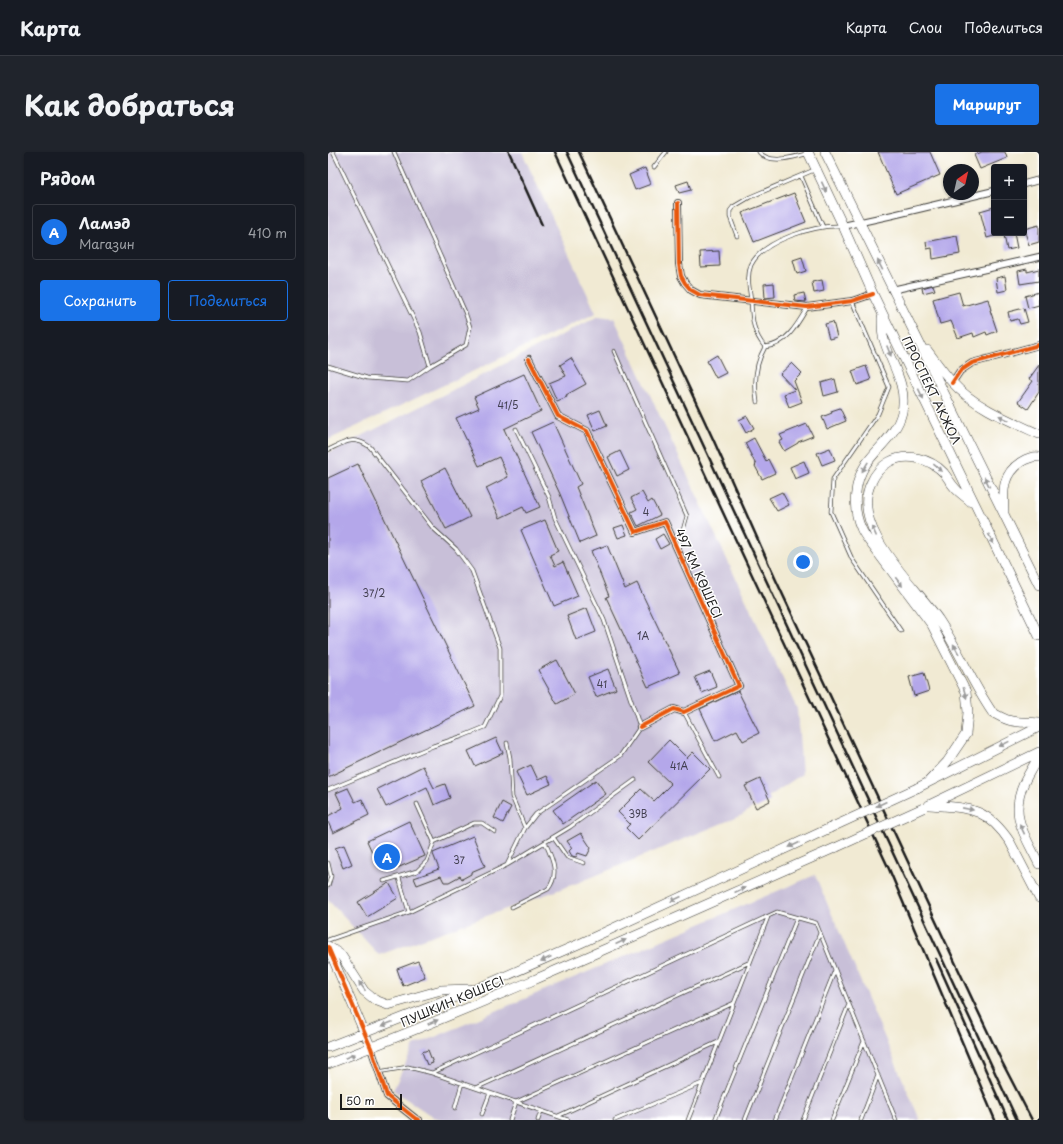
<!DOCTYPE html>
<html lang="ru">
<head>
<meta charset="utf-8">
<style>
  body { margin:0; font-family:"Playpen Sans",sans-serif; background:#20242c; color:#f1f3f6 }
  .controls { position:absolute; right:12px; top:12px; display:grid; overflow:hidden; border-radius:4px; box-shadow:0 1px 3px #0004 }
  .controls button { width:36px; height:36px; display:grid; place-items:center; padding:0; border:0; border-bottom:1px solid #363941; background:#171b24; color:#f1f3f6; font:20px sans-serif }
  .compass { position:absolute; left:615px; top:12px; width:36px; height:36px; border-radius:50%; background:#171b24; box-shadow:0 1px 3px #0004; rotate:34deg }
  .scale { position:absolute; left:12px; bottom:10px; width:62px; box-sizing:border-box; padding-left:4px; border:2px solid #1c1c1c; border-top:0; font-size:11px; line-height:14px; white-space:nowrap; color:#1c1c1c; -webkit-text-stroke:3px #fff; paint-order:stroke }
  .you { position:absolute; left:475px; top:410px; width:14px; height:14px; margin:-10px; border:3px solid #fff; border-radius:50%; background:#1a73e8; box-shadow:0 0 0 6px #1a73e833 }
  .badge { display:grid; place-items:center; width:26px; height:26px; border-radius:50%; background:#1a73e8; color:#fff; font-size:13px; font-weight:700 }
  .pin { position:absolute; translate:-50% -50%; border:2px solid #fff; box-shadow:0 1px 4px #0006 }
  .list { margin:0; padding:0; list-style:none }
  h2 { display:flex; justify-content:space-between; align-items:center; height:52px; margin:0; padding:0 16px; font-size:17px }
  h2 small { font-size:13px; font-weight:400; color:#9ea1a6 }
  .list li { display:grid; grid-template-columns:26px 1fr auto; gap:12px; align-items:center; box-sizing:border-box; height:56px; margin:0 8px 8px; padding:0 8px; border:1px solid #363941; border-radius:4px }
  .list b { display:block; font-size:15px; white-space:nowrap }
  .list p { margin:0; font-size:13px; white-space:nowrap; color:#9ea1a6 }
  .list em { font-size:13px; font-style:normal; color:#9ea1a6 }
  .actions { display:flex; gap:8px; padding:12px 16px }
  .actions a { flex:1; padding:9px 0; border:1px solid #1a73e8; border-radius:4px; text-align:center; font-size:14px; color:#1a73e8 }
  .actions .main { background:#1a73e8; color:#fff }
  .map { position:relative; flex:none; width:711px; height:968px; overflow:hidden; border-radius:4px }
  header { display:flex; align-items:center; gap:24px; box-sizing:border-box; height:56px; padding:0 20px; background:#171b24; border-bottom:1px solid #363941 }
  header strong { font-size:19px }
  nav { display:flex; gap:22px; margin-inline-start:auto; font-size:14px }
  .intro { display:flex; align-items:center; justify-content:space-between; box-sizing:border-box; height:96px; padding:0 24px }
  h1 { margin:0; font-size:28px }
  .button { padding:10px 18px; border-radius:4px; background:#1a73e8; color:#fff; font-size:14px; font-weight:700 }
  main { display:flex; gap:24px; padding:0 24px }
  aside { flex:1; background:#171b24; border-radius:4px; box-shadow:0 1px 3px #0004 }
  .map>svg:first-child { display:block }
  .industrial { fill:#c8bfd8 }
  .building { fill:#b4a7ea }
  .lines { fill:none; stroke-linecap:round; stroke-linejoin:round }
  .lane-casing { stroke:#3c3b37; stroke-width:4.5 }
  .street-casing { stroke:#3c3b37; stroke-width:8 }
  .secondary-casing { stroke:#3c3b37; stroke-width:10 }
  .lane { stroke:#fff; stroke-width:3 }
  .street { stroke:#fff; stroke-width:6 }
  .secondary { stroke:#fff; stroke-width:9 }
  .rail { stroke:#1c1c1c; stroke-width:2.5 }
  .secondary-bridge-casing { stroke:#3c3b37; stroke-width:10; stroke-linecap:butt }
  .secondary-bridge { stroke:#fff; stroke-width:9 }
  .cycleway-casing { stroke:#fff; stroke-width:6 }
  .cycleway { stroke:#e8590c; stroke-width:4 }
  .oneway { fill:#999 }
  .labels { text-anchor:middle; dominant-baseline:central; stroke-width:3; stroke-linejoin:round; paint-order:stroke }
  .number-label { font-size:10px; fill:#423f50 }
  .street-label { font-size:12px; fill:#1c1c1c; stroke:#fff }
</style>
</head>
<body>
<header>
<strong>Карта</strong>
<nav><a>Карта</a><a>Слои</a><a>Поделиться</a></nav>
</header>
<div class="intro"><h1>Как добраться</h1><a class="button">Маршрут</a></div>
<main>
<aside>
<h2>Рядом<small></small></h2>
<ul class="list">
<li><span class="badge">A</span><div><b>Ламэд</b><p>Магазин</p></div><em>410 m</em></li>
</ul>
<div class="actions"><a class="main">Сохранить</a><a>Поделиться</a></div>
</aside>
<div class="map">
<svg width="711" height="968" viewBox="0 0 711 968">
  <rect width="100%" height="100%" fill="#fff"/>
  <filter id="ink" filterUnits="userSpaceOnUse"><feTurbulence type="fractalNoise" baseFrequency=".025" numOctaves="2"/><feDisplacementMap in="SourceGraphic" scale="8" xChannelSelector="R" yChannelSelector="G"/><feConvolveMatrix kernelMatrix="1 2 1 2 8 2 1 2 1" color-interpolation-filters="sRGB"/></filter>
  <filter id="wash" filterUnits="userSpaceOnUse"><feTurbulence type="fractalNoise" baseFrequency=".012" numOctaves="4" result="noise"/><feDisplacementMap in="SourceGraphic" scale="16" xChannelSelector="R" yChannelSelector="G"/><feGaussianBlur stdDeviation="0.9" result="paint"/><feColorMatrix in="noise" values="0 0 0 0 0 0 0 0 0 0 0 0 0 0 0 0 0 1.4 0 .05"/><feComposite in="paint" operator="in"/></filter>
  <g filter="url(#wash)">
    <rect width="100%" height="100%" fill="#f1ead3"/>
    <!-- industrial -->
    <path class="industrial" d="M 0,0 L 194,0 L 268,161 L 0,288 Z
      M 271,164 L 286,166 L 469,557 L 474,622 L 414,663 L 252,730 L 51,803 L 0,748 L 0,301 Z
      M 487,723 L 592,968 L 117,968 L 105,965 L 65,938 L 86,894 Z"/>
    <g id="blocks">
      <!-- building -->
      <path class="building" d="M 550,0 L 602,0 L 612,23 L 568,42 Z
        M 654,0 L 677,0 L 679,6 L 652,17 L 646,3 Z
        M 317,16 L 323,32 L 307,38 L 301,23 Z
        M 360,29 L 363,38 L 351,41 L 348,33 Z
        M 466,41 L 478,70 L 426,90 L 414,61 Z
        M 666,55 L 666,84 L 659,86 L 652,59 Z
        M 711,73 L 711,90 L 701,93 L 696,77 Z
        M 686,81 L 689,96 L 679,98 L 676,83 Z
        M 629,84 L 632,102 L 605,107 L 604,96 L 599,97 L 598,90 Z
        M 391,99 L 392,114 L 373,115 L 372,100 Z
        M 474,105 L 478,119 L 469,122 L 465,108 Z
        M 699,117 L 699,120 L 711,117 L 711,129 L 692,132 L 690,119 Z
        M 677,124 L 679,138 L 670,140 L 668,126 Z
        M 494,128 L 496,139 L 486,141 L 484,130 Z
        M 446,131 L 447,145 L 437,146 L 436,132 Z
        M 605,133 L 607,138 L 595,141 L 594,136 Z
        M 631,140 L 635,154 L 660,147 L 663,158 L 662,158 L 669,179 L 659,183 L 658,180 L 646,185 L 645,181 L 630,186 L 623,169 L 612,172 L 605,147 Z
        M 711,140 L 711,153 L 700,156 L 697,144 Z
        M 476,141 L 478,150 L 467,149 L 466,143 Z
        M 696,156 L 700,170 L 692,172 L 690,167 L 682,169 L 680,160 Z
        M 505,170 L 509,185 L 501,187 L 497,172 Z
        M 389,203 L 398,221 L 388,226 L 379,209 Z
        M 243,206 L 258,232 L 238,243 L 239,245 L 229,249 L 221,231 L 238,224 L 232,213 Z
        M 464,211 L 474,221 L 466,229 L 474,250 L 461,255 L 456,242 L 467,238 L 452,222 Z
        M 711,213 L 711,240 L 700,257 L 690,250 L 705,229 L 701,227 Z
        M 538,214 L 543,228 L 529,233 L 524,219 Z
        M 196,222 L 213,259 L 176,277 L 212,355 L 198,361 L 195,355 L 172,366 L 158,336 L 180,325 L 171,305 L 151,314 L 128,266 L 151,256 L 146,245 Z
        M 507,227 L 510,240 L 496,244 L 493,231 Z
        M 512,256 L 518,269 L 499,277 L 494,265 L 504,261 L 503,259 Z
        M 272,258 L 279,274 L 267,279 L 260,263 Z
        M 419,264 L 426,276 L 418,281 L 411,268 Z
        M 225,270 L 253,332 L 248,335 L 268,384 L 252,391 L 232,342 L 203,280 Z
        M 479,272 L 485,284 L 470,290 L 470,291 L 456,299 L 451,290 L 455,288 L 452,283 Z
        M 426,286 L 438,309 L 440,307 L 447,321 L 434,327 L 427,314 L 428,313 L 417,291 Z
        M 502,296 L 507,308 L 494,313 L 489,301 Z
        M 292,299 L 301,318 L 289,324 L 280,305 Z
        M 476,309 L 481,321 L 467,327 L 462,315 Z
        M 30,312 L 147,554 L 0,625 L 0,326 Z
        M 117,316 L 142,365 L 118,377 L 93,329 Z
        M 314,340 L 320,351 L 324,348 L 332,363 L 310,374 L 303,360 L 309,357 L 303,346 Z
        M 454,340 L 461,353 L 449,359 L 441,346 Z
        M 217,368 L 230,399 L 222,403 L 227,414 L 235,410 L 250,444 L 226,454 L 193,378 Z
        M 295,373 L 299,383 L 290,386 L 286,376 Z
        M 335,382 L 341,392 L 332,397 L 327,387 Z
        M 279,393 L 297,437 L 309,431 L 352,521 L 320,535 L 278,445 L 281,444 L 263,399 Z
        M 259,456 L 268,480 L 248,488 L 239,464 Z
        M 229,508 L 247,542 L 229,552 L 210,518 Z
        M 280,517 L 288,537 L 268,545 L 260,525 Z
        M 382,519 L 389,535 L 374,541 L 367,525 Z
        M 596,521 L 601,539 L 586,544 L 581,525 Z
        M 410,539 L 431,581 L 415,589 L 409,578 L 387,589 L 372,557 Z
        M 168,586 L 175,601 L 147,614 L 140,599 Z
        M 341,588 L 359,606 L 365,600 L 382,617 L 310,688 L 298,676 L 302,672 L 290,660 L 313,637 L 326,649 L 343,632 L 320,610 Z
        M 203,613 L 210,628 L 219,624 L 223,632 L 199,643 L 188,620 Z
        M 95,614 L 106,636 L 117,632 L 122,646 L 106,653 L 99,635 L 58,655 L 49,637 Z
        M 432,627 L 442,649 L 428,656 L 417,634 Z
        M 268,628 L 278,642 L 235,672 L 225,658 Z
        M 20,636 L 27,650 L 34,647 L 41,663 L 5,681 L 0,670 L 0,664 L 15,656 L 8,641 Z
        M 174,650 L 183,655 L 175,671 L 166,666 Z
        M 81,669 L 97,704 L 69,716 L 66,708 L 52,714 L 51,711 L 49,711 L 39,689 Z
        M 253,681 L 263,696 L 259,704 L 250,701 L 248,705 L 244,704 L 241,699 L 244,696 L 239,689 Z
        M 145,684 L 157,714 L 143,720 L 143,722 L 134,727 L 132,724 L 121,730 L 116,730 L 113,724 L 89,733 L 86,726 L 111,717 L 105,702 L 105,701 Z
        M 16,693 L 24,712 L 15,716 L 7,696 Z
        M 61,731 L 70,746 L 39,765 L 30,750 Z
        M 90,809 L 97,825 L 75,834 L 69,817 Z
        M 100,898 L 105,911 L 99,913 L 94,900 Z"/>
    </g>
  </g>
  <g filter="url(#ink)">
    <use href="#blocks" fill-opacity="0" stroke="#3c3b37" stroke-width="1"/>
    <g class="lines">
      <!-- lane casing -->
      <g class="lane-casing">
        <path id="lane" d="M 66,0 L 137,160 L 142,175 L 138,193 L 102,214
          M 431,0 C 442,13 465,5 478,2
          M 326,15 L 338,0
          M 473,24 L 495,75
          M 409,84 L 402,65 L 402,59 L 405,55 L 422,45 L 486,18
          M 524,149 L 561,235 L 550,262 L 505,327 L 503,360 L 524,407 L 573,479
          M 479,156 C 469,173 458,193 437,195 C 425,181 424,167 423,149 C 422,137 418,126 423,113 C 435,88 487,73 513,74
          M 286,199 L 359,364 L 350,396
          M 0,214 L 39,226 L 80,229 L 102,214 L 92,180 L 5,0
          M 429,250 C 426,231 427,212 437,195
          M 0,298 C 17,290 25,283 42,295 L 105,376 L 128,397 L 144,419 L 172,496 L 172,544 L 157,575 L 135,584 L 105,594 L 0,638
          M 356,560 L 391,625
          M 179,591 L 182,606 L 184,645 L 197,676
          M 225,685 L 239,705 L 256,711
          M 106,690 L 146,671 L 154,671 L 167,680
          M 0,711 L 3,724 L 0,734
          M 179,713 L 242,675 L 307,628
          M 71,726 L 81,760
          M 56,729 L 89,719 L 99,709 L 106,690 L 89,652
          M 184,755 L 220,737 C 232,722 224,706 217,690
          M 0,788 L 81,760 L 179,713 L 197,676 L 208,662 L 292,604 L 312,575 L 276,468 L 227,366 L 221,345 L 188,277
          M 50,920 L 80,915 L 104,921 L 240,968
          M 104,921 L 449,760 L 488,771 L 568,968
          M 148,936 L 422,810
          M 127,956 L 134,931
          M 154,962 L 162,941
          M 230,964 L 390,890
          M 182,968 L 188,950 L 406,851
          M 210,968 L 213,959
          M 287,968 L 374,931
          M 360,968 L 440,765
          M 387,968 L 469,766
          M 417,968 L 492,781
          M 447,968 L 507,818
          M 475,968 L 521,852
          M 504,968 L 536,889
          M 533,968 L 550,923"/>
      </g>
      <!-- street casing -->
      <g class="street-casing">
        <path id="street" d="M 696,32 L 711,28
          M 350,51 L 351,112 L 353,124 L 357,131 L 363,138 L 372,143 L 479,155 L 524,149 L 545,142
          M 515,74 L 565,63 L 666,39
          M 564,138 L 711,105
          M 201,207 L 230,264 L 259,279 L 307,380 L 337,370 L 411,534 L 356,560 L 346,557 L 312,575
          M 624,231 L 632,219 L 644,211 L 711,193
          M 43,896 L 59,944 L 88,967 L 91,968"/>
      </g>
      <!-- secondary casing -->
      <g class="secondary-casing">
        <path id="secondary" d="M 480,0 L 515,74 L 545,142 L 711,484
          M 497,0 L 711,433
          M 554,166 C 554,172 554,179 555,184 C 561,210 580,231 574,260 C 569,282 550,295 538,312 C 526,330 524,356 533,376 C 535,381 538,385 541,389 L 604,473 L 638,540 L 640,560 L 638,582 L 619,610 L 599,631
          M 599,198 C 607,209 615,220 624,230 C 645,254 682,269 711,282
          M 643,350 C 638,345 631,341 627,336 C 623,332 620,326 616,321 C 603,307 579,300 561,310 C 552,315 547,322 543,331 C 521,376 587,433 611,468 C 631,498 644,531 664,560 C 685,573 689,569 711,571
          M 676,360 C 675,339 674,322 693,310 C 698,307 705,304 711,305
          M 711,604 C 706,613 700,622 696,631 C 681,664 697,683 711,712
          M 589,636 L 711,575
          M 601,653 C 640,656 658,654 682,690 L 711,746
          M 601,653 L 711,600
          M 0,794 L 13,803 L 36,839 L 47,848 L 60,853 L 113,838 L 142,837
          M 0,795 L 43,896
          M 0,895 L 148,837 L 253,791 L 502,676
          M 0,912 C 172,846 340,769 509,695"/>
      </g>
      <!-- lane -->
      <use href="#lane" class="lane"/>
      <!-- street -->
      <use href="#street" class="street"/>
      <!-- secondary -->
      <use href="#secondary" class="secondary"/>
      <!-- rail -->
      <path class="rail" d="M 181,0 L 214,73
        M 227,0 L 561,717 L 667,968
        M 239,0 L 689,968
        M 251,0 L 385,287 L 447,426 L 648,855 L 674,910 L 704,968
        M 608,807 L 680,968"/>
      <!-- secondary-bridge casing -->
      <g class="secondary-bridge-casing">
        <path id="secondary-bridge" d="M 502,676 L 589,636
          M 509,695 L 595,656"/>
      </g>
      <!-- secondary-bridge -->
      <use href="#secondary-bridge" class="secondary-bridge"/>
      <!-- cycleway casing -->
      <g class="cycleway-casing">
        <path id="cycleway" d="M 350,51 L 351,112 L 353,124 L 357,131 L 363,138 L 372,143 L 479,155 L 524,149 L 545,142
          M 201,207 L 230,264 L 259,279 L 307,380 L 337,370 L 411,534 L 356,560 L 346,557 L 312,575
          M 624,231 L 632,219 L 644,211 L 711,193
          M 0,795 L 43,896 L 59,944 L 88,967 L 91,968"/>
      </g>
      <!-- cycleway -->
      <use href="#cycleway" class="cycleway"/>
    </g>
    <!-- one-way arrows -->
    <defs><path id="oneway-solid" d="M-6-.8H1V-3.2L6.5 0L1 3.2V.8H-6Z"/></defs>
    <g class="oneway">
      <use href="#oneway-solid" transform="translate(496 35) rotate(65)"/>
      <use href="#oneway-solid" transform="translate(552 113) rotate(-117)"/>
      <use href="#oneway-solid" transform="translate(561 199) rotate(68)"/>
      <use href="#oneway-solid" transform="translate(593 242) rotate(64)"/>
      <use href="#oneway-solid" transform="translate(676 266) rotate(-153)"/>
      <use href="#oneway-solid" transform="translate(537 315) rotate(122)"/>
      <use href="#oneway-solid" transform="translate(610 316) rotate(39)"/>
      <use href="#oneway-solid" transform="translate(659 330) rotate(-116)"/>
      <use href="#oneway-solid" transform="translate(546 379) rotate(-114)"/>
      <use href="#oneway-solid" transform="translate(663 387) rotate(64)"/>
      <use href="#oneway-solid" transform="translate(571 430) rotate(52)"/>
      <use href="#oneway-solid" transform="translate(628 497) rotate(-119)"/>
      <use href="#oneway-solid" transform="translate(637 541) rotate(73)"/>
      <use href="#oneway-solid" transform="translate(676 592) rotate(154)"/>
      <use href="#oneway-solid" transform="translate(553 652) rotate(155)"/>
      <use href="#oneway-solid" transform="translate(640 657) rotate(11)"/>
      <use href="#oneway-solid" transform="translate(694 677) rotate(-115)"/>
      <use href="#oneway-solid" transform="translate(466 693) rotate(155)"/>
      <use href="#oneway-solid" transform="translate(412 738) rotate(-24)"/>
      <use href="#oneway-solid" transform="translate(348 747) rotate(155)"/>
      <use href="#oneway-solid" transform="translate(293 790) rotate(-24)"/>
      <use href="#oneway-solid" transform="translate(218 807) rotate(156)"/>
      <use href="#oneway-solid" transform="translate(34 834) rotate(-125)"/>
      <use href="#oneway-solid" transform="translate(105 870) rotate(-23)"/>
      <use href="#oneway-solid" transform="translate(59 872) rotate(159)"/>
      <use href="#oneway-solid" transform="translate(22 904) rotate(-21)"/>
    </g>
  </g>
  <g class="labels">
    <!-- number labels -->
    <g class="number-label">
      <text x="180" y="252">41/5</text>
      <text x="318" y="359">4</text>
      <text x="46" y="440">37/2</text>
      <text x="315" y="483">1А</text>
      <text x="274" y="531">41</text>
      <text x="351" y="613">41А</text>
      <text x="310" y="661">39В</text>
      <text x="131" y="707">37</text>
    </g>
    <!-- street labels -->
    <g class="street-label">
      <text transform="translate(604 238) rotate(64)">ПРОСПЕКТ АКЖОЛ</text>
      <text transform="translate(371 421) rotate(66)">497 КМ КӨШЕСІ</text>
      <text transform="translate(124 849) rotate(-23)">ПУШКИН КӨШЕСІ</text>
    </g>
  </g>
</svg>
<div class="controls">
<button>+</button>
<button>−</button>
</div>
<svg class="compass" viewBox="-18 -18 36 36"><path d="M0-13l5 13h-10z" fill="#e53935"/><path d="M0 13l5-13h-10z" fill="#9ea1a6"/></svg>
<div class="scale">50 m</div>
<div class="you"></div>
<div class="pin badge" style="left:59px;top:705px">A</div>
</div>
</main>
</body>
</html>
